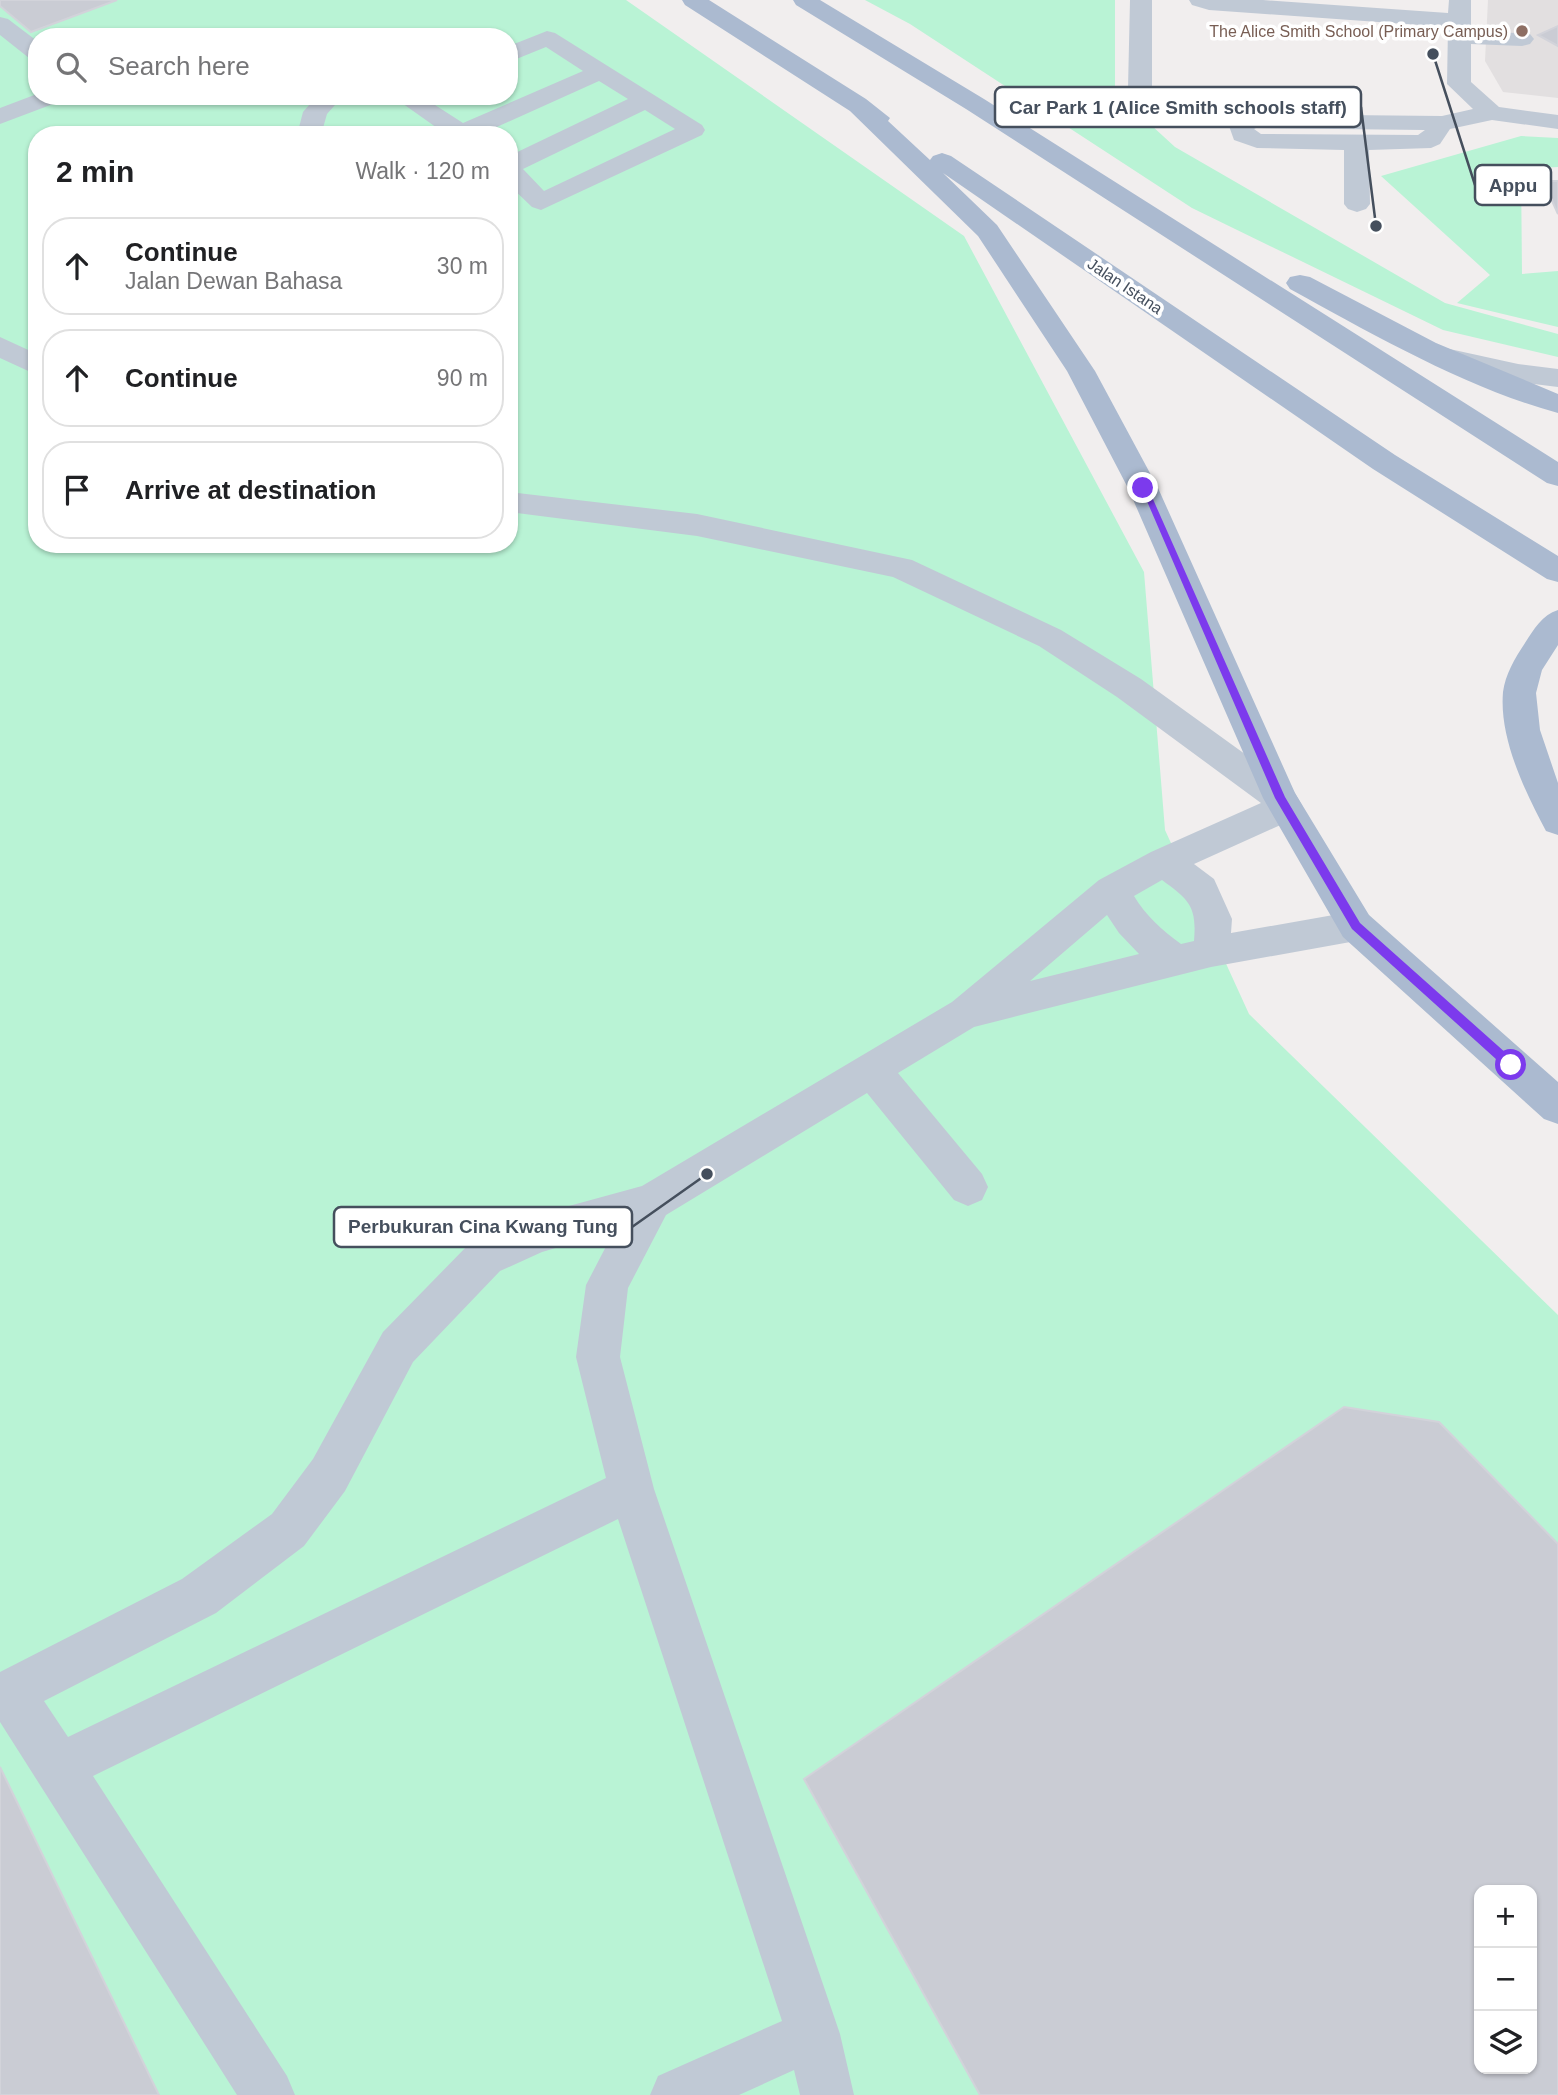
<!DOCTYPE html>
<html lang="en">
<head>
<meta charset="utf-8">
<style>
  body { margin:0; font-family:Arial,sans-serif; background:#f6f6f6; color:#202124 }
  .controls { position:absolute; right:21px; bottom:21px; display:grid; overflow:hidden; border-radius:14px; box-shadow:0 2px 5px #0004 }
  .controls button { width:63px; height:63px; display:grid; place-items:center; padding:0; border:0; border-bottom:2px solid #e0e0e0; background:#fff; color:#202124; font:35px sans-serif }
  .stop { position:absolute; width:21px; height:21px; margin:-16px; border:5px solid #7c3aed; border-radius:50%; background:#fff }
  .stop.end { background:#7c3aed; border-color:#fff; box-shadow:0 2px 7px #0008 }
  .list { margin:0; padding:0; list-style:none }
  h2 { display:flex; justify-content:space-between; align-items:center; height:91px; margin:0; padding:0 28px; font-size:30px }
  h2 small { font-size:23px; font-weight:400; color:#757577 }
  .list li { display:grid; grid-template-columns:46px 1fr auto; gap:21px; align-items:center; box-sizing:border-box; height:98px; margin:0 14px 14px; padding:0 14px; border:2px solid #e0e0e0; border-radius:28px }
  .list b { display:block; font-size:26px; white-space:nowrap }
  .list p { margin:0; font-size:23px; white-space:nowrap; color:#757577 }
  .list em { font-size:23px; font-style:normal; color:#757577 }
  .icon { flex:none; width:38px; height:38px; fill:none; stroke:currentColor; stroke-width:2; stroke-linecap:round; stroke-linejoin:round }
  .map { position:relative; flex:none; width:1558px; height:2095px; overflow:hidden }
  .search { position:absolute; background:#fff; box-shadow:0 2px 5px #0004; left:28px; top:28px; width:490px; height:77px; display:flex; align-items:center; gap:18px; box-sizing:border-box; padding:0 24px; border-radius:28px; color:#757577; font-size:26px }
  .panel { position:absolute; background:#fff; box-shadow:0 2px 5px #0004; left:28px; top:126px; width:490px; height:427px; border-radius:28px }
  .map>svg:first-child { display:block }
  .education { fill:#e2dfe0 }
  .green { fill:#b9f3d5; fill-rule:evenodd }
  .building { fill:#caccd4; stroke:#d2d3da; stroke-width:2; fill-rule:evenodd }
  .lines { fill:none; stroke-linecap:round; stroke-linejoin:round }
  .minor { fill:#c0c9d5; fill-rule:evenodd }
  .major { fill:#abbad0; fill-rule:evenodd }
  .route { fill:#7c3aed }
  .education-dot { fill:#8d6e63; stroke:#fff; stroke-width:2.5 }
  .labels { text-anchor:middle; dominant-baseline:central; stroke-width:7; stroke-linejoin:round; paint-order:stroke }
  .far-education-label { font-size:16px; fill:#785e54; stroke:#fff; text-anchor:end }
  .far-street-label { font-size:16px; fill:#454f5d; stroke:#fff }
  .leader { fill:none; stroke:#454f5d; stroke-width:2.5 }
  .callout-dot { fill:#454f5d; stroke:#fff; stroke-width:2.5 }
  .callout { fill:#fff; stroke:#454f5d; stroke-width:2.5 }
  .callout-label { font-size:19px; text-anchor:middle; font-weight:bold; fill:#454f5d }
</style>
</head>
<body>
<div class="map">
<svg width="1558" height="2095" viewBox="0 0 1558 2095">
  <rect width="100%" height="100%" fill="#f1eeee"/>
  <!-- education -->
  <path class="education" d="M 1488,0 L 1558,0 L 1558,98 L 1503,92 L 1485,61 Z"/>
  <!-- green -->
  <path class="green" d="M 0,0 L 626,0 L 964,236 L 1144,572 L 1165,830 L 1249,1014 L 1558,1315 L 1558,2095 L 0,2095 ZM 37,37 L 509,37 L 509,96 L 37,96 ZM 37,135 L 509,135 L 509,544 L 37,544 ZM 1479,1890 L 1532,1890 L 1532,2069 L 1479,2069 Z
    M 865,0 L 1115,0 L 1115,92 L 1175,147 L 1445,303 L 1558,334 L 1558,357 L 1443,330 L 1192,208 L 910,24 Z
    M 1521,136 L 1558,138 L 1558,167 L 1521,169 L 1522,274 L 1558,271 L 1558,327 L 1457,303 L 1490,275 L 1381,176 Z"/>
  <!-- building -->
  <path class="building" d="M 0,0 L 117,0 L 31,32 L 0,6 Z
    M 1558,26 L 1558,46 L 1538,35 Z
    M 1543,181 L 1558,181 L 1558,214 Z
    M 1344,1407 L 1439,1422 L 1558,1544 L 1558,2095 L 980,2095 L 804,1779 ZM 1479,1890 L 1532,1890 L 1532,2069 L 1479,2069 Z
    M 0,1767 L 159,2095 L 0,2095 Z"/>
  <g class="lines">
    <!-- minor -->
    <path class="minor" d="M 1130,0 L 1152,0 L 1152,88 L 1149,93 L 1140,95 L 1131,93 L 1128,88 Z
      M 1189,0 L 1263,0 L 1448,13 L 1449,0 L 1471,0 L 1471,30 L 1530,34 L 1534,39 L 1530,44 L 1522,46 L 1471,44 L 1471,82 L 1499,107 L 1558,115 L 1558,129 L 1492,120 L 1450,129 L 1440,144 L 1431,148 L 1369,150 L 1370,204 L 1366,209 L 1357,212 L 1348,209 L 1344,204 L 1344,150 L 1257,148 L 1234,140 L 1229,126 L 1232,121 L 1252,114 L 1442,116 L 1473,109 L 1447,84 L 1448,27 L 1209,10 L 1192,5 ZM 1254,129 L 1256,128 L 1425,130 L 1418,135 L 1261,134 Z
      M 0,17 L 8,19 L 37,41 L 37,60 L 29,58 L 0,35 Z
      M 547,31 L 555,33 L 702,125 L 705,130 L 702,135 L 541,210 L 532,207 L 509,185 L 509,156 L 628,99 L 599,81 L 479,135 L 447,135 L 392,96 L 421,96 L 463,123 L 583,71 L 546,47 L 509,62 L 509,46 ZM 645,110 L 675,129 L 544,191 L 523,169 Z
      M 37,94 L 37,96 L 64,96 L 61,101 L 0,124 L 0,108 Z
      M 317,96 L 343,96 L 327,114 L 321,135 L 297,135 L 303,112 Z
      M 0,337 L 37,354 L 37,375 L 0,358 Z
      M 1445,348 L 1518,364 L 1558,369 L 1558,387 L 1518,382 L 1435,363 L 1431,357 L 1435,351 Z
      M 509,492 L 697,514 L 912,560 L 1061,630 L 1141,679 L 1292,788 L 1303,807 L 1298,817 L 1194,864 L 1214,879 L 1232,919 L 1231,933 L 1356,911 L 1369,915 L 1374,926 L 1369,937 L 1356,941 L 1211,967 L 974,1027 L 898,1073 L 982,1174 L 988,1187 L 982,1200 L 968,1206 L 954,1200 L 867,1093 L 666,1215 L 628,1288 L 620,1357 L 654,1489 L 840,2034 L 854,2095 L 800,2095 L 794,2070 L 739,2095 L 650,2095 L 658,2076 L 782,2021 L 618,1519 L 93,1776 L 287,2076 L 295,2095 L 237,2095 L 0,1722 L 0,1672 L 182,1579 L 272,1514 L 313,1459 L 383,1332 L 470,1243 L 536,1215 L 642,1186 L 952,1002 L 1099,880 L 1151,852 L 1261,803 L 1117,697 L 1039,646 L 893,577 L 697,536 L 509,512 ZM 1162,880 C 1189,900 1197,906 1194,941 L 1181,944 C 1162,930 1146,916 1134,896 ZM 1107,915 L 1119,933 L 1139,954 L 1030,981 ZM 614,1231 L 586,1285 L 576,1357 L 606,1478 L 68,1737 L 44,1701 L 216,1613 L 304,1546 L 345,1491 L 413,1362 L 500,1271 L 542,1252 Z"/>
    <!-- major -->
    <path class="major" d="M 682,0 L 709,0 L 866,99 L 890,118 L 888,121 L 930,160 L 933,156 L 942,153 L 951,156 L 1395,455 L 1558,556 L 1558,582 L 1547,579 L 1373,469 L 943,173 L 997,225 L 1095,371 L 1158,488 L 1295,793 L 1369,915 L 1558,1082 L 1558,1124 L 1544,1119 L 1343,937 L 1263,798 L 1128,488 L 1067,371 L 978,236 L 850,111 L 685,5 Z
      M 793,0 L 820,0 L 984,99 L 1558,462 L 1558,486 L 1547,483 L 966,109 L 796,5 Z
      M 1300,275 L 1310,277 L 1436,343 L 1558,394 L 1558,413 C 1468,389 1372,334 1290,289 L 1286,283 L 1290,277 Z
      M 1558,610 L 1558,645 L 1542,670 L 1536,693 L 1540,730 L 1558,783 L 1558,835 L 1546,831 C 1525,791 1499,739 1503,692 C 1505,675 1515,658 1525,643 C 1534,629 1542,615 1558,610 Z"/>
  </g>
  <!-- route -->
  <path class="route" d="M 1140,485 L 1148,488 L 1285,797 L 1360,923 L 1516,1062 L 1516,1069 L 1507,1069 L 1352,929 L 1275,798 Z"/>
  <!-- markers -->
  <circle class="education-dot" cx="1522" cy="31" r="7"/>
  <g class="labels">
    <!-- far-education labels -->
    <g class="far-education-label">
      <text x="1508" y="31">The Alice Smith School (Primary Campus)</text>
    </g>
    <!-- far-street labels -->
    <g class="far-street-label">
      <text transform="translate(1125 286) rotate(34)">Jalan Istana</text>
    </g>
  </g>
  <!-- callouts -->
  <path class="leader" d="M1376 226L1361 107M1433 54L1475 185M707 1174L632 1227"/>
  <g class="callout-dot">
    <circle cx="1376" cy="226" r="7"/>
    <circle cx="1433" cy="54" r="7"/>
    <circle cx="707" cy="1174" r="7"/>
  </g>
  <g class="callout">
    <rect x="995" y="87" width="366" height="40" rx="7"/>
    <rect x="1475" y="165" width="76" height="40" rx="7"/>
    <rect x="334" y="1207" width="298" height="40" rx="7"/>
  </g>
  <g class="callout-label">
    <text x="1178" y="114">Car Park 1 (Alice Smith schools staff)</text>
    <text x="1513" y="192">Appu</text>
    <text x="483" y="1233">Perbukuran Cina Kwang Tung</text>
  </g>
</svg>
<div class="controls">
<button>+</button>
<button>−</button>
<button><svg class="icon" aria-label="layers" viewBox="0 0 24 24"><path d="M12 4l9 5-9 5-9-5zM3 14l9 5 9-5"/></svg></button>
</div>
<div class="stop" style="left:1511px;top:1065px"></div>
<div class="stop end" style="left:1143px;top:488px"></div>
<div class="search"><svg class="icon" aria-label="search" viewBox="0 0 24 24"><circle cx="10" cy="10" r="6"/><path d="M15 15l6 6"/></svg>Search here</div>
<section class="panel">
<h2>2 min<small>Walk · 120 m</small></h2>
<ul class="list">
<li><svg class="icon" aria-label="ahead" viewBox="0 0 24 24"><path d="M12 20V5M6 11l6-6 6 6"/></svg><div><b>Continue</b><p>Jalan Dewan Bahasa</p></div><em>30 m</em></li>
<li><svg class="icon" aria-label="ahead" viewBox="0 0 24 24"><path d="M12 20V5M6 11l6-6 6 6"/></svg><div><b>Continue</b></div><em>90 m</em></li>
<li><svg class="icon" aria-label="arrive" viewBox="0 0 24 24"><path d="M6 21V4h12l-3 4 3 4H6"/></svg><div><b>Arrive at destination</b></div></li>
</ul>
</section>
</div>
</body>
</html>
